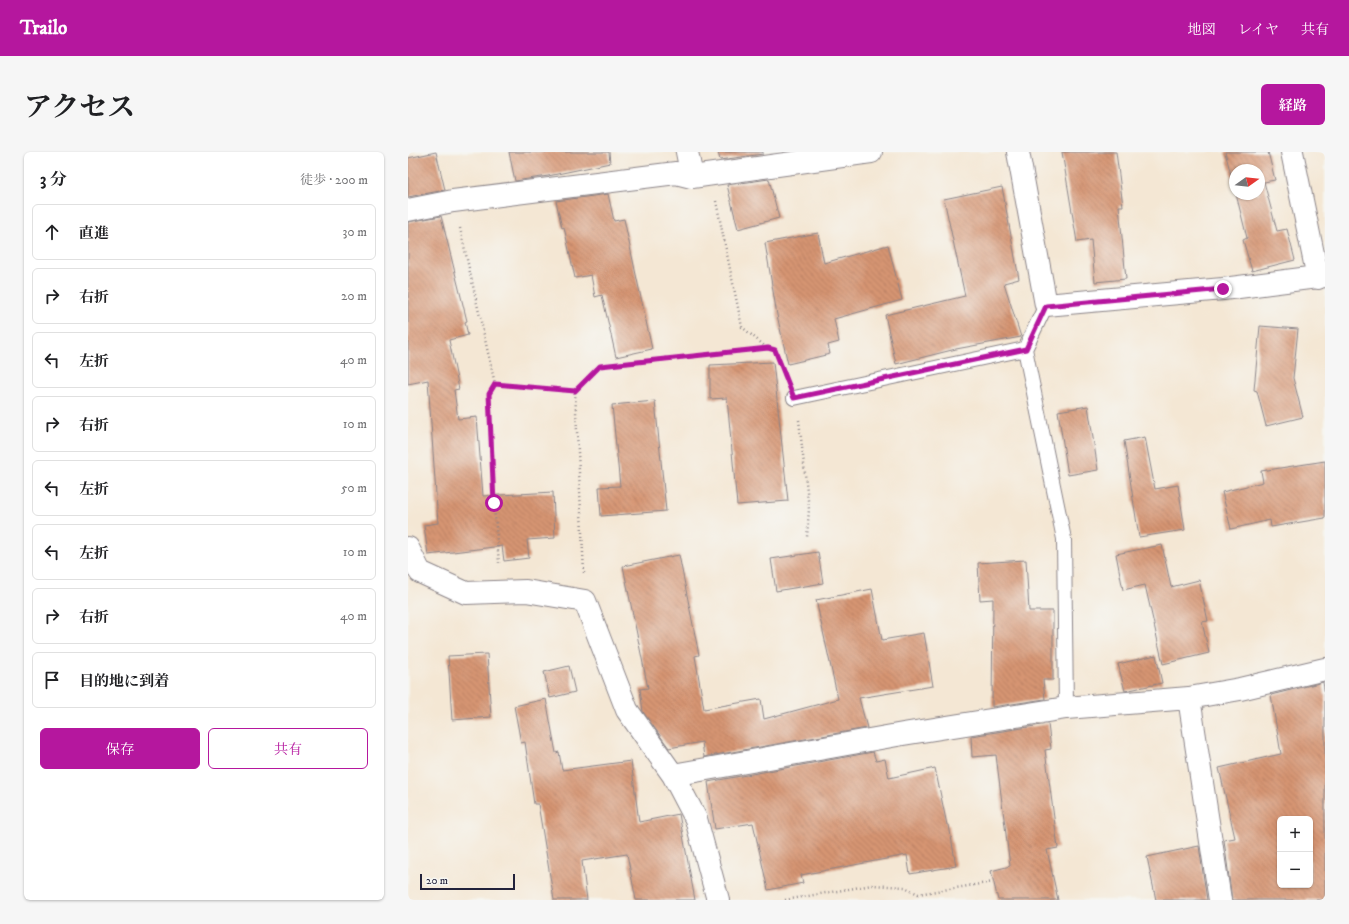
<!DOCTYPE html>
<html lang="ja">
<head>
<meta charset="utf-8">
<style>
  body { margin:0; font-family:"IM FELL DW Pica","Noto Serif JP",serif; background:#f6f6f6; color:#202124 }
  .controls { position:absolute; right:12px; bottom:12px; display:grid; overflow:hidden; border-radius:6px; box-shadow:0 1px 3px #0004 }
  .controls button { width:36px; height:36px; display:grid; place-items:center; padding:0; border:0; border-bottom:1px solid #e0e0e0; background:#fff; color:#202124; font:20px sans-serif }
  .compass { position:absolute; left:821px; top:12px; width:36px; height:36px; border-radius:50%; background:#fff; box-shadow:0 1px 3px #0004; rotate:75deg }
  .scale { position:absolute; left:12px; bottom:10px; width:95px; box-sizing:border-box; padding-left:4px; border:2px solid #22223b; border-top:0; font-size:11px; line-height:14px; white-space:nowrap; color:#22223b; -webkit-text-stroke:3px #f6f6f2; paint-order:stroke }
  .stop { position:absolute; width:12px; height:12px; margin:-9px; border:3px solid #b5179e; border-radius:50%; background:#fff }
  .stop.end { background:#b5179e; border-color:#fff; box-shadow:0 1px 4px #0008 }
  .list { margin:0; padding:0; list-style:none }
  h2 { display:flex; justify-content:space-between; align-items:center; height:52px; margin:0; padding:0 16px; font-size:17px }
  h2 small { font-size:13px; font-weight:400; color:#757577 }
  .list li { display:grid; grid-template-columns:26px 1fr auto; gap:12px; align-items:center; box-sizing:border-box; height:56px; margin:0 8px 8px; padding:0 8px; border:1px solid #e0e0e0; border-radius:6px }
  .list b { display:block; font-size:15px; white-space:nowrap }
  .list em { font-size:13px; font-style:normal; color:#757577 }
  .actions { display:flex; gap:8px; padding:12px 16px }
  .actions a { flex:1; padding:9px 0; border:1px solid #b5179e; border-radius:6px; text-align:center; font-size:14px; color:#b5179e }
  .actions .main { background:#b5179e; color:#fff }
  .icon { flex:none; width:22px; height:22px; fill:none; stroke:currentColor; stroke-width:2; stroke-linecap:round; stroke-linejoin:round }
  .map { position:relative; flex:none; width:917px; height:748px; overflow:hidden; border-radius:6px }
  header { display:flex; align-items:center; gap:24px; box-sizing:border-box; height:56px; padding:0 20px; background:#b5179e; color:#fff }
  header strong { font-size:19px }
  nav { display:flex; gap:22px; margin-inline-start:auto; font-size:14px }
  .intro { display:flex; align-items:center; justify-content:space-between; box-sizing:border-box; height:96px; padding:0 24px }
  h1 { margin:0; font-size:28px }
  .button { padding:10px 18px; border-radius:6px; background:#b5179e; color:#fff; font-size:14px; font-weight:700 }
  main { display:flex; gap:24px; padding:0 24px }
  aside { flex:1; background:#fff; border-radius:6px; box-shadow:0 1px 3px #0004 }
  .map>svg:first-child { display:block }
  .building { fill:url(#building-back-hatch); fill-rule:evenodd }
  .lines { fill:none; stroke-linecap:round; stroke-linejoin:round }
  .service-casing { stroke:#8b8488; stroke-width:16 }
  .minor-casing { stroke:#8b8488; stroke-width:24 }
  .path { stroke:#8b8488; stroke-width:2.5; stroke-dasharray:1 3; stroke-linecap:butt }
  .service { stroke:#fff; stroke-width:14 }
  .minor { stroke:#fff; stroke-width:22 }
  .route { stroke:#b5179e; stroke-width:5 }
</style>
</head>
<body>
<header>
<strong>Trailo</strong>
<nav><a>地図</a><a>レイヤ</a><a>共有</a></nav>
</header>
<div class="intro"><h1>アクセス</h1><a class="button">経路</a></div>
<main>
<aside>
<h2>3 分<small>徒歩 · 200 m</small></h2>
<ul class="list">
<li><svg class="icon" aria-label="ahead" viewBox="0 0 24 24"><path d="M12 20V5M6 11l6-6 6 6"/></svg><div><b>直進</b></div><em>30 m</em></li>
<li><svg class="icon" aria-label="right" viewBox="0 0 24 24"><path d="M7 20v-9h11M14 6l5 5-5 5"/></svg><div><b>右折</b></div><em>20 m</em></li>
<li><svg class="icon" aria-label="left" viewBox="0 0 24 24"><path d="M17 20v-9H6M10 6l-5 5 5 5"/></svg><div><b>左折</b></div><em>40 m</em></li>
<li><svg class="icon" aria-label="right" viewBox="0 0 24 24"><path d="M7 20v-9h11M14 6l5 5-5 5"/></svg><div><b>右折</b></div><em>10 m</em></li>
<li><svg class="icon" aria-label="left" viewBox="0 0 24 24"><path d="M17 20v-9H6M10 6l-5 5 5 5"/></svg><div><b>左折</b></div><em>50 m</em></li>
<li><svg class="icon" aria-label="left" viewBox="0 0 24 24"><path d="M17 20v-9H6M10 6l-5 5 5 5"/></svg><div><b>左折</b></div><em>10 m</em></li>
<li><svg class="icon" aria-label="right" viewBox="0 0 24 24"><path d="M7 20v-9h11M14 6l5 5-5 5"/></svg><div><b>右折</b></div><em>40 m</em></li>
<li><svg class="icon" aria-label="arrive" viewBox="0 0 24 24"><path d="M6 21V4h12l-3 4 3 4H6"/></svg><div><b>目的地に到着</b></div></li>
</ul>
<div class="actions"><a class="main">保存</a><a>共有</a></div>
</aside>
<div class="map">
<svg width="917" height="748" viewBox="0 0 917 748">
  <defs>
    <pattern id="building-back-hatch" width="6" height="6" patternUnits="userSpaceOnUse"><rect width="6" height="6" fill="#d69472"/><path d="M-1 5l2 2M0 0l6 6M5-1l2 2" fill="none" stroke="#ad785f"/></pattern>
  </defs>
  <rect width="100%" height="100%" fill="#f6f6f2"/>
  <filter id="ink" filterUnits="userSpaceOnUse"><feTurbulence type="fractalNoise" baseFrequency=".025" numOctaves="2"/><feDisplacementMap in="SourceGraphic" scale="8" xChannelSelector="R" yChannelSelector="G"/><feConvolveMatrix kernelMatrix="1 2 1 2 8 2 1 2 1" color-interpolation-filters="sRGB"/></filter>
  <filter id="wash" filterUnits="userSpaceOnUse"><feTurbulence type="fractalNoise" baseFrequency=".012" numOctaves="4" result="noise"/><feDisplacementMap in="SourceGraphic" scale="16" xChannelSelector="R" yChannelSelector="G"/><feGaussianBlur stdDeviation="0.9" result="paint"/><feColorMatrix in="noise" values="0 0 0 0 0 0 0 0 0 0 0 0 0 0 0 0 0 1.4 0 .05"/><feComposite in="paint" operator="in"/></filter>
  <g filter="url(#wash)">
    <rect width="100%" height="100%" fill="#f4e7d4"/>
    <g id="blocks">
      <!-- building -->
      <path class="building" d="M 28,0 L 37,38 L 0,45 L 0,6 Z
        M 101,0 L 201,0 L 202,11 L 140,24 L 107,29 Z
        M 310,0 L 355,0 L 355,2 L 312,8 Z
        M 654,0 L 708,0 L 715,54 L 711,54 L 718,127 L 687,130 L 683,88 L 669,90 Z
        M 817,0 L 860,0 L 867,28 L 856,30 L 869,79 L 879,77 L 887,108 L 844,119 L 835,88 L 839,86 L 828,42 L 851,42 L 851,18 L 827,18 L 827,38 Z
        M 361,27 L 371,66 L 330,77 L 319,33 Z
        M 594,35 L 611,127 L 596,131 L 613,185 L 548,197 L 488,212 L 477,163 L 557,144 L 536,47 Z
        M 200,42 L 206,69 L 216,67 L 244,197 L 208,205 L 194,143 L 187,145 L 183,123 L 167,126 L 156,75 L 154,76 L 148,49 Z
        M 33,64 L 59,169 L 57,170 L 60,183 L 41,188 L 51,237 L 46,238 L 50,267 L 69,265 L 75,344 L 145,340 L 147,386 L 119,388 L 121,406 L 96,409 L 94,394 L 20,403 L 16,373 L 30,371 L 20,228 L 0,232 L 0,70 Z
        M 410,81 L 416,111 L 480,93 L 494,148 L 426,167 L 431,190 L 420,193 L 422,202 L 380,212 L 369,163 L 357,91 Z
        M 852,174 L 890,177 L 885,226 L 895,265 L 858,274 L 849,239 L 846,238 Z
        M 365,210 L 380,349 L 329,353 L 319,246 L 302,247 L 302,213 Z
        M 247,249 L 258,359 L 193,364 L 191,335 L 212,334 L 204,253 Z
        M 680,254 L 690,318 L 660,323 L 650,259 Z
        M 737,285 L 747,337 L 770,333 L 777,378 L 731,385 L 716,289 Z
        M 917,309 L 917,366 L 863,375 L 862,368 L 823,377 L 814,340 L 855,330 L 853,319 Z
        M 754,393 L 763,435 L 791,428 L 800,469 L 794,470 L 801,501 L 755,512 L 737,433 L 715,438 L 708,402 Z
        M 410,400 L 415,431 L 368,439 L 363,407 Z
        M 271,403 L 291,503 L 287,504 L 296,557 L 353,547 L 356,567 L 430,547 L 408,448 L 464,437 L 474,488 L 516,481 L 525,534 L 451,546 L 459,576 L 296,605 L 294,590 L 261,596 L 235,560 L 232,537 L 240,536 L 215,414 Z
        M 618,408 L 621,459 L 645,459 L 645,528 L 635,528 L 637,547 L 584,555 L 585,447 L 572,448 L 570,411 Z
        M 79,502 L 83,565 L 44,568 L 40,504 Z
        M 748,503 L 754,531 L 717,539 L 710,512 Z
        M 161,514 L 167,540 L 142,546 L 136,520 Z
        M 915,530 L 917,543 L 917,748 L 824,748 L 816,688 L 827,686 L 811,616 L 873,602 L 863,543 ZM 872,667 L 902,667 L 902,733 L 872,733 Z
        M 138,547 L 148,601 L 151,600 L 154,618 L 223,609 L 231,670 L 271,662 L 287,748 L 228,748 L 219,702 L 174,709 L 179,748 L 146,748 L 130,652 L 126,652 L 117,590 L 113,591 L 106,554 Z
        M 640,572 L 643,597 L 637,598 L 650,696 L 639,698 L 650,748 L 590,748 L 583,719 L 602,714 L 588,603 L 564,605 L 563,584 Z
        M 465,600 L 468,609 L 477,607 L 481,626 L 527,616 L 539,673 L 541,673 L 548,714 L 502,722 L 499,703 L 393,723 L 395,731 L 360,738 L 345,671 L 307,677 L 300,630 Z
        M 791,694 L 799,748 L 748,748 L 739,705 Z"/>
    </g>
  </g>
  <g filter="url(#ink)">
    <use href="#blocks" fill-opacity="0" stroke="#8b8488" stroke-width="1"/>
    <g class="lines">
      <!-- service casing -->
      <g class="service-casing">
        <path id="service" d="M 617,197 L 638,153
          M 386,246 L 617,197 L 656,387 L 658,556"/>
      </g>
      <!-- minor casing -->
      <g class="minor-casing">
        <path id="minor" d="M 279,0 L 284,25
          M 610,0 L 638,153 L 815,137 L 917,124
          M 884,0 L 910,126
          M 0,58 L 45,49 L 268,21 L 284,25 L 463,0
          M 0,396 L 12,420 L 58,441 L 118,439 L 177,449 L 219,558 L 265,623 L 288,667 L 310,748
          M 781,546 L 812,748
          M 265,623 L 495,582 L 658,556 L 781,546 L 832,537 L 917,517"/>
      </g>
      <!-- path -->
      <path class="path" d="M 308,49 L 334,175 L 359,196 L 367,198 L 377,224
        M 52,76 L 87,232 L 81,243 L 86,351 L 91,411
        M 87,232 L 167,239
        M 391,268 L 401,357 L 399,385
        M 176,421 L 167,239 L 192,214 L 359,196
        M 377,748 L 464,733 L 497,735 L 510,742 L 585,730"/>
      <!-- service -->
      <use href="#service" class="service"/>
      <!-- minor -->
      <use href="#minor" class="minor"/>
    </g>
  </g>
  <g class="lines" filter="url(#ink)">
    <!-- route -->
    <path class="route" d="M 86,351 L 81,242 L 87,232 L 167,239 L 192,214 L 360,196 L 367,198 L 386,246 L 618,197 L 638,154 L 815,137"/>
  </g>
</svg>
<div class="controls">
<button>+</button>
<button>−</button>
</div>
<svg class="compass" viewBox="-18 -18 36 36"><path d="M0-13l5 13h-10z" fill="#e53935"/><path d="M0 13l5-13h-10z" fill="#757577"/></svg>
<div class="scale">20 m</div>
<div class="stop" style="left:86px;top:351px"></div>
<div class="stop end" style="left:815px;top:137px"></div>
</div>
</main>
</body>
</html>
